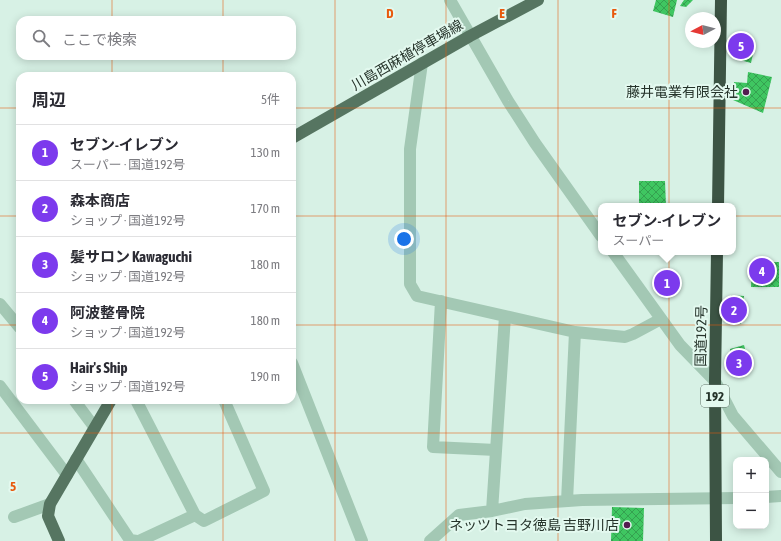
<!DOCTYPE html>
<html lang="ja">
<head>
<meta charset="utf-8">
<style>
  body { margin:0; font-family:"Asap Condensed","Noto Sans JP",sans-serif; background:#f2f2f3; color:#2b2b33 }
  .controls { position:absolute; right:12px; bottom:12px; display:grid; overflow:hidden; border-radius:8px; box-shadow:0 2px 10px #0003 }
  .controls button { width:36px; height:36px; display:grid; place-items:center; padding:0; border:0; border-bottom:1px solid #e1e1e2; background:#fff; color:#2b2b33; font:20px sans-serif }
  .compass { position:absolute; left:685px; top:12px; width:36px; height:36px; border-radius:50%; background:#fff; box-shadow:0 2px 10px #0003; rotate:263deg }
  .you { position:absolute; left:404px; top:239px; width:14px; height:14px; margin:-10px; border:3px solid #fff; border-radius:50%; background:#1a73e8; box-shadow:0 0 0 6px #1a73e833 }
  .badge { display:grid; place-items:center; width:26px; height:26px; border-radius:50%; background:#7c3aed; color:#fff; font-size:13px; font-weight:700 }
  .pin { position:absolute; translate:-50% -50%; border:2px solid #fff; box-shadow:0 1px 4px #0006 }
  .popup { position:absolute; left:598px; top:203px; width:138px; height:52px; box-sizing:border-box; display:grid; place-content:center; border-radius:8px; background:#fff; filter:drop-shadow(0 1px 3px #0005); font-size:13px; white-space:nowrap; color:#7c7c81 }
  .popup b { font-size:15px; color:#2b2b33 }
  .popup::after { content:''; position:absolute; left:50%; top:100%; margin-left:-8px; border:8px solid transparent; border-top-color:#fff }
  .list { margin:0; padding:0; list-style:none }
  h2 { display:flex; justify-content:space-between; align-items:center; height:52px; margin:0; padding:0 16px; font-size:17px }
  h2 small { font-size:13px; font-weight:400; color:#7c7c81 }
  .list li { display:grid; grid-template-columns:26px 1fr auto; gap:12px; align-items:center; box-sizing:border-box; height:56px; padding:0 16px; border-top:1px solid #e1e1e2 }
  .list b { display:block; font-size:15px; white-space:nowrap }
  .list p { margin:0; font-size:13px; white-space:nowrap; color:#7c7c81 }
  .list em { font-size:13px; font-style:normal; color:#7c7c81 }
  .icon { flex:none; width:22px; height:22px; fill:none; stroke:currentColor; stroke-width:2; stroke-linecap:round; stroke-linejoin:round }
  .map { position:relative; flex:none; width:781px; height:541px; overflow:hidden }
  .search { position:absolute; background:#fff; box-shadow:0 2px 10px #0003; left:16px; top:16px; width:280px; height:44px; display:flex; align-items:center; gap:10px; box-sizing:border-box; padding:0 14px; border-radius:12px; color:#7c7c81; font-size:15px }
  .panel { position:absolute; background:#fff; box-shadow:0 2px 10px #0003; left:16px; top:72px; width:280px; height:332px; border-radius:12px }
  .map>svg:first-child { display:block }
  .building { fill:url(#building-cross-hatch) }
  .lines { fill:none; stroke-linecap:round; stroke-linejoin:round }
  .minor { stroke:#a3c8b4; stroke-width:12 }
  .major { stroke:#567561; stroke-width:12 }
  .highway { stroke:#3c5444; stroke-width:12 }
  .grid { fill:none; stroke:#e8590c; stroke-width:1; stroke-opacity:0.55 }
  .poi-dot { fill:#541b50; stroke:#e3f9ef; stroke-width:1.5 }
  .labels { text-anchor:middle; dominant-baseline:central; stroke-width:4; stroke-linejoin:round; paint-order:stroke }
  .shield { fill:#e3f9ef; stroke:#5e6e65; stroke-width:1 }
  .shield-label { font-size:13px; font-weight:bold; fill:#25332a }
  .street-label { font-size:14px; fill:#25332a; stroke:#e3f9ef }
  .poi-label { font-size:14px; fill:#25332a; stroke:#e3f9ef; text-anchor:end }
  .grid-label { font-size:13px; text-anchor:middle; font-weight:bold; fill:#e8590c; stroke:#e3f9ef; stroke-width:4; stroke-linejoin:round; paint-order:stroke }
</style>
</head>
<body>
<div class="map">
<svg width="781" height="541" viewBox="0 0 781 541">
  <defs>
    <pattern id="building-cross-hatch" width="8" height="8" patternUnits="userSpaceOnUse"><rect width="8" height="8" fill="#3fc661"/><path d="M0 0l8 8M0 8l8-8" fill="none" stroke="#35a150"/></pattern>
  </defs>
  <rect width="100%" height="100%" fill="#d7f1e5"/>
  <!-- building -->
  <path class="building" d="M 656,0 L 677,0 L 673,17 L 653,11 Z
    M 684,0 L 693,0 L 686,7 L 680,6 Z
    M 733,38 L 755,45 L 751,63 L 733,58 Z
    M 748,72 L 772,77 L 763,113 L 733,100 L 734,82 L 747,83 Z
    M 639,181 L 665,181 L 666,206 L 639,206 Z
    M 752,262 L 779,262 L 779,287 L 751,287 Z
    M 731,295 L 744,296 L 741,324 L 728,322 Z
    M 744,345 L 748,360 L 751,360 L 748,369 L 733,372 L 732,363 L 733,363 L 730,349 Z
    M 612,507 L 644,508 L 643,541 L 611,541 Z"/>
  <g class="lines">
    <!-- minor -->
    <path class="minor" d="M 450,0 L 508,101 L 535,143 L 601,236
      M 422,63 L 410,149 L 410,284 L 417,296 L 575,332 L 625,337 L 633,334 L 661,319
      M 613,252 L 680,345 L 715,381 L 733,416 L 781,472
      M 441,301 L 433,447 L 496,450
      M 0,304 L 20,328
      M 292,363 L 362,541
      M 0,386 L 67,475
      M 74,400 L 95,428
      M 136,400 L 195,515 L 204,521 L 264,491 L 224,400
      M 76,459 L 130,540 L 137,541
      M 766,497 L 781,496
      M 567,501 L 575,332
      M 492,511 L 505,316
      M 14,517 L 50,504
      M 139,541 L 195,515
      M 430,541 L 459,515 L 492,511 L 525,504 L 582,500 L 736,498"/>
    <!-- major -->
    <path class="major" d="M 292,138 L 470,36 L 538,0
      M 59,541 L 48,516 L 50,504 L 111,400"/>
    <!-- highway -->
    <path class="highway" d="M 718,206 L 721,0
      M 716,541 L 715,381 L 717,252"/>
  </g>
  <!-- grid -->
  <path class="grid" d="M 112,0 L 112,20M 223,0 L 223,20M 335,0 L 335,541M 446,0 L 446,541M 558,0 L 558,541M 669,0 L 669,541M 112,56 L 112,76M 223,56 L 223,76M 0,108 L 20,108M 292,108 L 781,108M 0,216 L 20,216M 292,216 L 781,216M 0,325 L 20,325M 292,325 L 781,325M 112,400 L 112,541M 223,400 L 223,541M 0,433 L 781,433"/>
  <!-- markers -->
  <g class="poi-dot">
    <circle cx="746" cy="92" r="4"/>
    <circle cx="627" cy="525" r="4"/>
  </g>
  <g class="labels">
    <!-- shield labels -->
    <rect class="shield" x="701" y="385" width="28" height="22" rx="3"/>
    <g class="shield-label">
      <text x="715" y="396">192</text>
    </g>
    <!-- street labels -->
    <g class="street-label">
      <text transform="translate(407 55) rotate(-30)">川島西麻植停車場線</text>
      <text transform="translate(701 336) rotate(-89)">国道192号</text>
    </g>
    <!-- poi labels -->
    <g class="poi-label">
      <text x="738" y="92">藤井電業有限会社</text>
      <text x="619" y="525">ネッツトヨタ徳島 吉野川店</text>
    </g>
  </g>
  <g class="grid-label">
    <text x="390" y="18">D</text>
    <text x="502" y="18">E</text>
    <text x="614" y="18">F</text>
    <text x="13" y="491">5</text>
  </g>
</svg>
<div class="controls">
<button>+</button>
<button>−</button>
</div>
<svg class="compass" viewBox="-18 -18 36 36"><path d="M0-13l5 13h-10z" fill="#e53935"/><path d="M0 13l5-13h-10z" fill="#7c7c81"/></svg>
<div class="you"></div>
<div class="pin badge" style="left:667px;top:283px">1</div>
<div class="popup"><b>セブン-イレブン</b>スーパー</div>
<div class="pin badge" style="left:734px;top:310px">2</div>
<div class="pin badge" style="left:739px;top:363px">3</div>
<div class="pin badge" style="left:762px;top:271px">4</div>
<div class="pin badge" style="left:741px;top:46px">5</div>
<div class="search"><svg class="icon" aria-label="search" viewBox="0 0 24 24"><circle cx="10" cy="10" r="6"/><path d="M15 15l6 6"/></svg>ここで検索</div>
<section class="panel">
<h2>周辺<small>5件</small></h2>
<ul class="list">
<li><span class="badge">1</span><div><b>セブン-イレブン</b><p>スーパー · 国道192号</p></div><em>130 m</em></li>
<li><span class="badge">2</span><div><b>森本商店</b><p>ショップ · 国道192号</p></div><em>170 m</em></li>
<li><span class="badge">3</span><div><b>髪サロン Kawaguchi</b><p>ショップ · 国道192号</p></div><em>180 m</em></li>
<li><span class="badge">4</span><div><b>阿波整骨院</b><p>ショップ · 国道192号</p></div><em>180 m</em></li>
<li><span class="badge">5</span><div><b>Hair's Ship</b><p>ショップ · 国道192号</p></div><em>190 m</em></li>
</ul>
</section>
</div>
</body>
</html>
